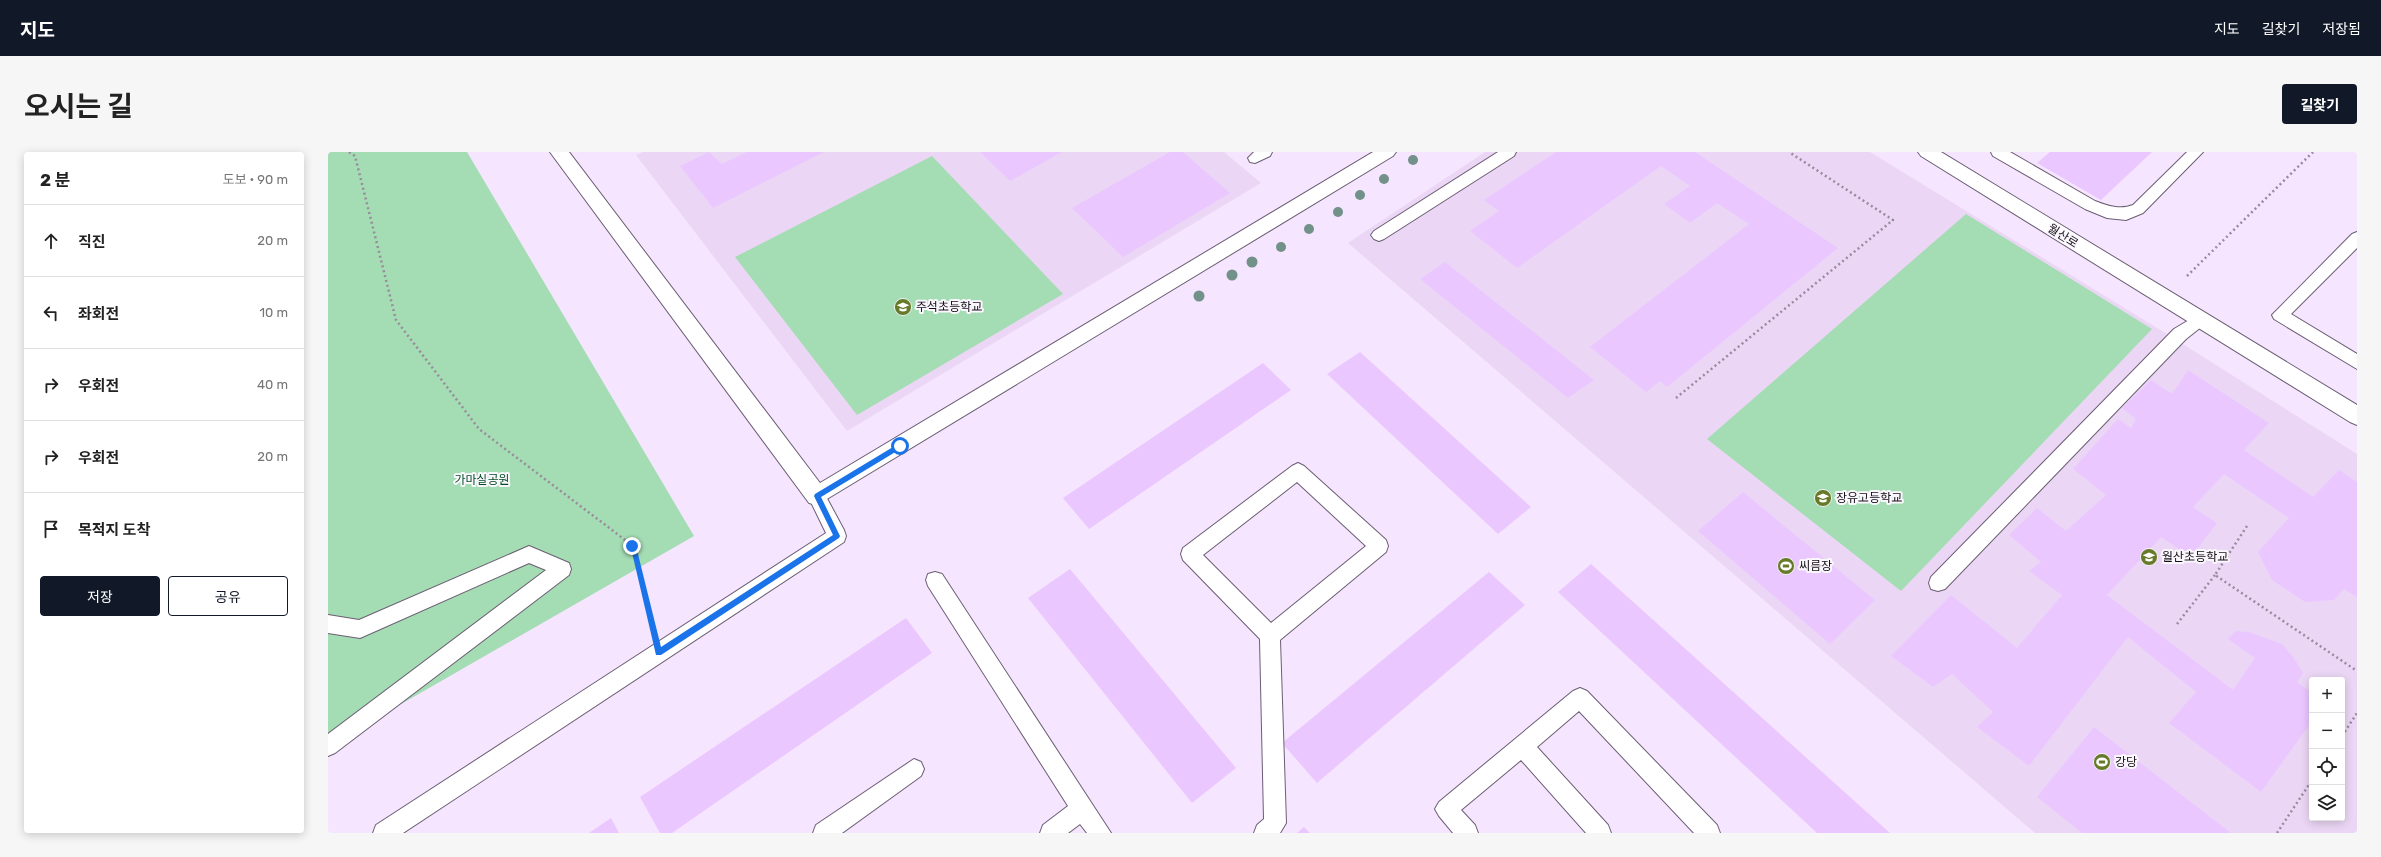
<!DOCTYPE html>
<html lang="ko">
<head>
<meta charset="utf-8">
<style>
  body { margin:0; font-family:Rubik,"Noto Sans KR",sans-serif; background:#f6f6f6; color:#222 }
  .controls { position:absolute; right:12px; bottom:12px; display:grid; overflow:hidden; border-radius:4px; box-shadow:0 2px 10px #0003 }
  .controls button { width:36px; height:36px; display:grid; place-items:center; padding:0; border:0; border-bottom:1px solid #e0e0e0; background:#fff; color:#222; font:20px sans-serif }
  .stop { position:absolute; width:12px; height:12px; margin:-9px; border:3px solid #1a73e8; border-radius:50%; background:#fff }
  .stop.end { background:#1a73e8; border-color:#fff; box-shadow:0 1px 4px #0008 }
  .list { margin:0; padding:0; list-style:none }
  h2 { display:flex; justify-content:space-between; align-items:center; height:52px; margin:0; padding:0 16px; font-size:17px }
  h2 small { font-size:13px; font-weight:400; color:#767676 }
  .list li { display:grid; grid-template-columns:26px 1fr auto; gap:12px; align-items:center; box-sizing:border-box; height:72px; padding:0 16px; border-top:1px solid #e0e0e0 }
  .list b { display:block; font-size:15px; white-space:nowrap }
  .list em { font-size:13px; font-style:normal; color:#767676 }
  .actions { display:flex; gap:8px; padding:12px 16px }
  .actions a { flex:1; padding:9px 0; border:1px solid #111827; border-radius:4px; text-align:center; font-size:14px; color:#111827 }
  .actions .main { background:#111827; color:#fff }
  .icon { flex:none; width:22px; height:22px; fill:none; stroke:currentColor; stroke-width:2; stroke-linecap:round; stroke-linejoin:round }
  .map { position:relative; flex:none; width:2029px; height:681px; overflow:hidden; border-radius:4px }
  header { display:flex; align-items:center; gap:24px; box-sizing:border-box; height:56px; padding:0 20px; background:#111827; color:#fff }
  header strong { font-size:19px }
  nav { display:flex; gap:22px; margin-inline-start:auto; font-size:14px }
  .intro { display:flex; align-items:center; justify-content:space-between; box-sizing:border-box; height:96px; padding:0 24px }
  h1 { margin:0; font-size:28px }
  .button { padding:10px 18px; border-radius:4px; background:#111827; color:#fff; font-size:14px; font-weight:700 }
  main { display:flex; gap:24px; padding:0 24px }
  aside { flex:1; background:#fff; border-radius:4px; box-shadow:0 2px 10px #0003 }
  .map>svg:first-child { display:block }
  .built { fill:#ebd7f5; fill-rule:evenodd }
  .green { fill:#a4dcb3 }
  .building { fill:#ebc7ff }
  .lines { fill:none; stroke-linecap:round; stroke-linejoin:round }
  .service-casing { stroke:#6b5e73; stroke-width:2 }
  .tertiary-casing { stroke:#6b5e73; stroke-width:2 }
  .path { stroke:#978b9d; stroke-width:2.5; stroke-dasharray:2 3; stroke-linecap:butt }
  .service { fill:#fff; fill-rule:evenodd }
  .tertiary { fill:#fff; fill-rule:evenodd }
  .tree { fill:#729188 }
  .route { fill:#1a73e8 }
  .labels { text-anchor:middle; dominant-baseline:central; stroke-width:4; stroke-linejoin:round; paint-order:stroke }
  .street-label { font-size:12px; fill:#151018; stroke:#fbf8fd }
  .poi-label { font-size:12px; fill:#151018; stroke:#fbf8fd; text-anchor:start }
  .park-label { font-size:12px; fill:#064d27; stroke:#fbf8fd }
</style>
</head>
<body>
<header>
<strong>지도</strong>
<nav><a>지도</a><a>길찾기</a><a>저장됨</a></nav>
</header>
<div class="intro"><h1>오시는 길</h1><a class="button">길찾기</a></div>
<main>
<aside>
<h2>2 분<small>도보 · 90 m</small></h2>
<ul class="list">
<li><svg class="icon" aria-label="ahead" viewBox="0 0 24 24"><path d="M12 20V5M6 11l6-6 6 6"/></svg><div><b>직진</b></div><em>20 m</em></li>
<li><svg class="icon" aria-label="left" viewBox="0 0 24 24"><path d="M17 20v-9H6M10 6l-5 5 5 5"/></svg><div><b>좌회전</b></div><em>10 m</em></li>
<li><svg class="icon" aria-label="right" viewBox="0 0 24 24"><path d="M7 20v-9h11M14 6l5 5-5 5"/></svg><div><b>우회전</b></div><em>40 m</em></li>
<li><svg class="icon" aria-label="right" viewBox="0 0 24 24"><path d="M7 20v-9h11M14 6l5 5-5 5"/></svg><div><b>우회전</b></div><em>20 m</em></li>
<li><svg class="icon" aria-label="arrive" viewBox="0 0 24 24"><path d="M6 21V4h12l-3 4 3 4H6"/></svg><div><b>목적지 도착</b></div></li>
</ul>
<div class="actions"><a class="main">저장</a><a>공유</a></div>
</aside>
<div class="map">
<svg width="2029" height="681" viewBox="0 0 2029 681">
  <rect width="100%" height="100%" fill="#f5e5fe"/>
  <!-- built -->
  <path class="built" d="M 315,0 L 896,0 L 933,31 L 519,279 L 308,3 Z
    M 1157,0 L 1542,0 L 1839,182 L 2029,302 L 2029,681 L 1707,681 L 1020,91 ZM 1984,528 L 2014,528 L 2014,666 L 1984,666 Z"/>
  <!-- green -->
  <path class="green" d="M 0,0 L 139,0 L 366,384 L 0,594 Z
    M 604,4 L 735,142 L 529,263 L 407,105 Z
    M 1638,62 L 1824,177 L 1573,439 L 1379,287 Z"/>
  <!-- building -->
  <path class="building" d="M 381,0 L 394,12 L 419,0 L 496,0 L 385,56 L 352,14 Z
    M 652,0 L 734,0 L 682,29 Z
    M 842,0 L 855,0 L 902,41 L 795,105 L 744,56 Z
    M 1228,0 L 1367,0 L 1510,96 L 1339,235 L 1332,229 L 1318,240 L 1262,195 L 1421,72 L 1389,51 L 1362,71 L 1336,52 L 1362,34 L 1333,14 L 1189,116 L 1142,79 L 1171,59 L 1156,48 Z
    M 1722,0 L 1824,0 L 1773,48 L 1709,11 Z
    M 1117,110 L 1266,228 L 1240,246 L 1092,127 Z
    M 1032,200 L 1203,355 L 1170,382 L 999,222 Z
    M 935,211 L 963,238 L 761,377 L 735,346 Z
    M 1860,218 L 1941,271 L 1916,298 L 1985,345 L 2011,318 L 2029,330 L 2029,445 L 2016,437 L 2006,448 L 1977,450 L 1944,428 L 1930,400 L 1961,366 L 1896,322 L 1865,355 L 1889,371 L 1863,405 L 1833,385 L 1779,443 L 1905,538 L 1927,506 L 1900,487 L 1908,479 L 1921,480 L 1954,492 L 1965,505 L 1975,521 L 1969,530 L 1984,541 L 1984,569 L 1933,640 L 1841,571 L 1868,540 L 1800,485 L 1701,614 L 1649,575 L 1665,560 L 1624,522 L 1605,535 L 1563,504 L 1623,443 L 1689,496 L 1734,443 L 1701,419 L 1713,410 L 1681,383 L 1709,356 L 1738,379 L 1778,343 L 1745,317 L 1790,267 L 1803,276 L 1808,267 L 1794,256 L 1823,228 L 1844,242 Z
    M 1415,340 L 1547,448 L 1502,492 L 1370,379 Z
    M 1263,412 L 1562,681 L 1489,681 L 1230,440 Z
    M 742,417 L 908,616 L 864,651 L 700,446 Z
    M 1161,420 L 1197,453 L 989,631 L 954,591 Z
    M 578,466 L 604,501 L 344,681 L 332,681 L 312,645 Z
    M 1766,575 L 1903,681 L 1754,681 L 1709,645 Z
    M 283,666 L 291,681 L 261,681 Z
    M 976,675 L 982,681 L 969,681 Z"/>
  <g class="lines">
    <!-- service casing -->
    <g class="service-casing">
      <path id="service" d="M 926,0 L 944,0 L 942,4 L 927,11 L 922,10 L 920,6 Z
        M 1170,0 L 1188,0 L 1186,4 L 1056,87 L 1051,89 L 1046,87 L 1043,83 L 1046,79 Z
        M 1663,0 L 1682,0 L 1767,49 C 1780,54 1792,58 1805,53 L 1859,0 L 1875,0 L 1815,61 L 1798,68 L 1779,66 L 1757,57 L 1665,4 Z
        M 2029,80 L 2029,96 L 1963,162 L 2029,202 L 2029,217 L 1946,167 L 1944,163 L 2024,82 Z
        M 1871,162 L 1877,164 L 1879,168 L 1877,172 L 1858,187 L 1617,437 L 1610,439 L 1603,437 L 1601,431 L 1603,425 L 1846,177 Z
        M 970,311 L 976,314 L 1058,388 L 1060,394 L 1058,400 L 952,488 L 958,671 L 952,681 L 926,681 L 929,673 L 936,667 L 932,487 L 855,408 L 853,402 L 855,396 L 964,314 ZM 969,330 L 1038,394 L 943,471 L 875,403 Z
        M 489,336 L 495,339 L 516,378 L 518,384 L 516,390 L 75,681 L 45,681 L 48,673 L 498,381 L 480,344 L 483,339 Z
        M 201,394 L 241,411 L 243,417 L 241,423 L 7,601 L 0,604 L 0,582 L 218,418 L 201,411 L 32,486 L 0,481 L 0,463 L 31,468 Z
        M 607,420 L 614,422 L 783,681 L 759,681 L 752,672 L 740,681 L 712,681 L 715,673 L 740,654 L 600,434 L 598,428 L 600,422 Z
        M 1252,536 L 1259,539 L 1389,673 L 1392,681 L 1366,681 L 1251,559 L 1209,595 L 1280,673 L 1283,681 L 1258,681 L 1193,608 L 1133,658 L 1147,673 L 1150,681 L 1125,681 L 1111,664 L 1107,657 L 1111,650 L 1245,539 Z
        M 586,607 L 593,610 L 596,617 L 593,624 L 514,681 L 485,681 L 488,673 Z"/>
    </g>
    <!-- tertiary casing -->
    <g class="tertiary-casing">
      <path id="tertiary" d="M 222,0 L 241,0 L 492,331 L 1045,0 L 1068,0 L 1065,4 L 489,353 L 481,351 Z
        M 1590,0 L 1613,0 L 2029,253 L 2029,273 L 2022,270 L 1593,4 Z"/>
    </g>
    <!-- path -->
    <path class="path" d="M 21,0 L 27,4 L 68,168 L 151,277 L 305,394 L 324,473
      M 1859,124 L 1985,0
      M 1348,246 L 1565,68 L 1461,0
      M 1919,374 L 1887,423 L 2029,519
      M 1849,472 L 1887,423
      M 2014,584 L 2029,561
      M 1949,681 L 1984,628"/>
    <!-- service -->
    <use href="#service" class="service"/>
    <!-- tertiary -->
    <use href="#tertiary" class="tertiary"/>
  </g>
  <!-- trees -->
  <g class="tree">
    <circle cx="1085" cy="8" r="5"/>
    <circle cx="1056" cy="27" r="5"/>
    <circle cx="1032" cy="43" r="5"/>
    <circle cx="1010" cy="60" r="5"/>
    <circle cx="981" cy="77" r="5"/>
    <circle cx="953" cy="95" r="5"/>
    <circle cx="924" cy="110" r="5.5"/>
    <circle cx="904" cy="123" r="5.5"/>
    <circle cx="871" cy="144" r="5.5"/>
  </g>
  <!-- route -->
  <path class="route" d="M 570,292 L 574,292 L 574,296 L 493,345 L 512,384 L 511,386 L 333,503 L 328,503 L 302,392 L 308,394 L 333,495 L 505,383 L 486,344 L 487,342 Z"/>
  <!-- icons -->
  <defs>
    <g id="school-disc" transform="scale(0.9)"><circle r="9.5" fill="#677a2a" stroke="#fbf8fd"/><path d="M0-5L7-2L0 1L-7-2ZM-4 1L0 2.5L4 1V4Q0 6-4 4Z" fill="#fff"/></g>
    <g id="stadium-disc" transform="scale(0.9)"><circle r="9.5" fill="#677a2a" stroke="#fbf8fd"/><path d="M0-5a6.5 5 0 1 0 0 10a6.5 5 0 1 0 0-10ZM-3.5-1.8h7v3.6h-7Z" fill="#fff"/></g>
  </defs>
  <g fill-rule="evenodd">
    <use href="#school-disc" x="575" y="155"/>
    <use href="#school-disc" x="1495" y="346"/>
    <use href="#school-disc" x="1821" y="405"/>
    <use href="#stadium-disc" x="1458" y="414"/>
    <use href="#stadium-disc" x="1774" y="610"/>
  </g>
  <g class="labels">
    <!-- street labels -->
    <g class="street-label">
      <text transform="translate(1735 84) rotate(32)">월산로</text>
    </g>
    <!-- poi labels -->
    <g class="poi-label">
      <text x="588" y="155">주석초등학교</text>
      <text x="1508" y="346">장유고등학교</text>
      <text x="1834" y="405">월산초등학교</text>
      <text x="1471" y="414">씨름장</text>
      <text x="1787" y="610">강당</text>
    </g>
    <!-- park labels -->
    <g class="park-label">
      <text x="154" y="328">가마실공원</text>
    </g>
  </g>
</svg>
<div class="controls">
<button>+</button>
<button>−</button>
<button><svg class="icon" aria-label="locate" viewBox="0 0 24 24"><circle cx="12" cy="12" r="6"/><path d="M12 2v4M12 18v4M2 12h4M18 12h4"/></svg></button>
<button><svg class="icon" aria-label="layers" viewBox="0 0 24 24"><path d="M12 4l9 5-9 5-9-5zM3 14l9 5 9-5"/></svg></button>
</div>
<div class="stop" style="left:572px;top:294px"></div>
<div class="stop end" style="left:304px;top:394px"></div>
</div>
</main>
</body>
</html>
